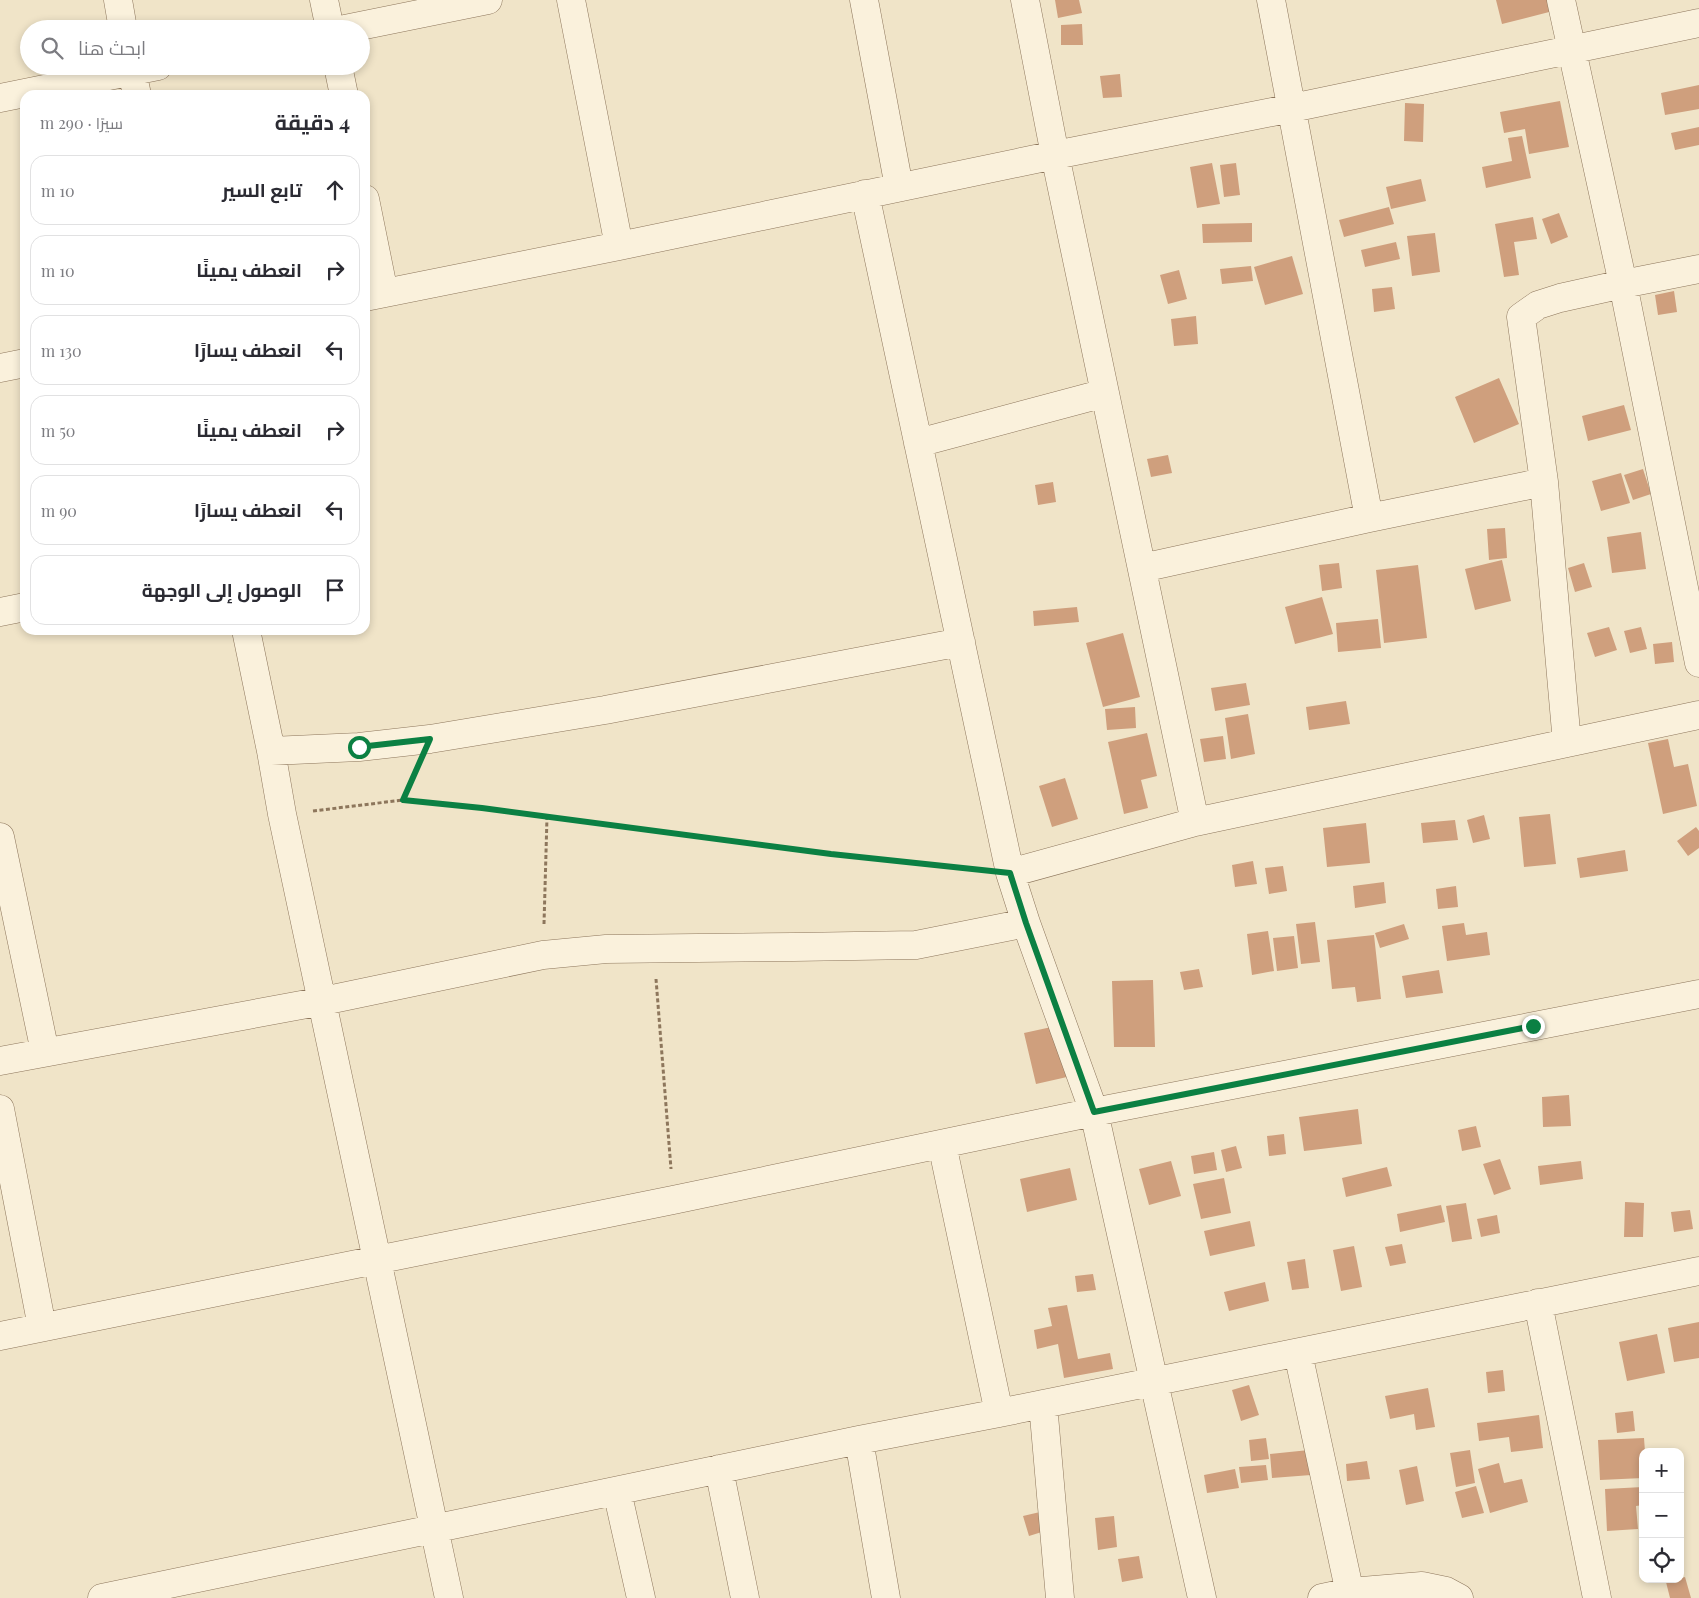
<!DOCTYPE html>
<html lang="ar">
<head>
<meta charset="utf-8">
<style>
  body { margin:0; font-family:"Playfair Display",Cairo,serif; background:#f7f7f7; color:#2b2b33; direction:rtl }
  .controls { position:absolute; right:15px; bottom:15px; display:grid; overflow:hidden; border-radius:10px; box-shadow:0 2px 8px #0003 }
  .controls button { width:45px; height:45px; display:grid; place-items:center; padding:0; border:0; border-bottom:1px solid #e1e1e2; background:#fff; color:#2b2b33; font:25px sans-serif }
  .stop { position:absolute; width:15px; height:15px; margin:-11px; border:4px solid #0b8043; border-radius:50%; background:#fff }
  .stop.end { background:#0b8043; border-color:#fff; box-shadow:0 1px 5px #0008 }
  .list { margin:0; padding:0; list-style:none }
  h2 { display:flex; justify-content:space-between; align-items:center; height:65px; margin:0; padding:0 20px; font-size:21px }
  h2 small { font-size:16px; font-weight:400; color:#7c7c81 }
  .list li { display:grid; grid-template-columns:32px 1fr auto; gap:15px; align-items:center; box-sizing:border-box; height:70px; margin:0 10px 10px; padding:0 10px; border:1px solid #e1e1e2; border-radius:15px }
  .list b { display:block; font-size:19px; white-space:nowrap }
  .list em { font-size:16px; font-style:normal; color:#7c7c81 }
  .icon { flex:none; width:28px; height:28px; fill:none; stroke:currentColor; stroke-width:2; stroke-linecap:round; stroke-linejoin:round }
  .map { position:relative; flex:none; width:1699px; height:1598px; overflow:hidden; direction:ltr }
  .search { position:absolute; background:#fff; box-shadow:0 2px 8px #0003; left:20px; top:20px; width:350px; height:55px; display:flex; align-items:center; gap:12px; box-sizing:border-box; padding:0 18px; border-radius:28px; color:#7c7c81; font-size:19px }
  .panel { position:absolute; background:#fff; box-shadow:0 2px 8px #0003; left:20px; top:90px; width:350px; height:545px; border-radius:15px; direction:rtl }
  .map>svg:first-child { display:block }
  .building { fill:#cf9f7d }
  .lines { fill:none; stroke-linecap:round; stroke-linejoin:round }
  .minor-casing { stroke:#8d765c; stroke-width:29 }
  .path { stroke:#8d765c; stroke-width:3; stroke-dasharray:4 2.5; stroke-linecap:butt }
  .minor { stroke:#faf1dc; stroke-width:28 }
  .route { stroke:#0b8043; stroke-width:6 }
</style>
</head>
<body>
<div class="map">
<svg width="1699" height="1598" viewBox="0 0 1699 1598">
  <rect width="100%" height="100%" fill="#f0e4c8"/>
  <!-- building -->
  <path class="building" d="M 1055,0 L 1079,0 L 1082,13 L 1058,18 Z
    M 1496,0 L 1551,0 L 1553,11 L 1502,24 Z
    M 1082,24 L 1083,45 L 1061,45 L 1061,25 Z
    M 1120,74 L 1122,97 L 1103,98 L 1100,76 Z
    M 1699,85 L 1699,109 L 1665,115 L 1661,93 Z
    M 1560,101 L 1569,147 L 1529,154 L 1525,129 L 1504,133 L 1500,112 Z
    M 1405,103 L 1424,104 L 1423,142 L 1404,141 Z
    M 1699,127 L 1699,145 L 1675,150 L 1671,133 Z
    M 1522,136 L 1531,178 L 1486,188 L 1482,167 L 1512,161 L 1508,138 Z
    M 1212,163 L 1220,204 L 1197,208 L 1190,167 Z
    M 1236,163 L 1240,195 L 1224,197 L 1220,165 Z
    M 1421,179 L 1426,201 L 1391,209 L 1386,187 Z
    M 1389,207 L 1394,224 L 1344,237 L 1339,220 Z
    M 1559,213 L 1568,237 L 1551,244 L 1542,219 Z
    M 1533,217 L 1537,239 L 1514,242 L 1519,275 L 1504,277 L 1495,224 Z
    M 1252,223 L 1252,242 L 1203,243 L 1202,224 Z
    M 1435,233 L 1440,272 L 1412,276 L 1407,236 Z
    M 1396,242 L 1400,259 L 1365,267 L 1361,250 Z
    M 1292,256 L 1303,294 L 1265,305 L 1254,267 Z
    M 1251,266 L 1253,281 L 1222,284 L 1220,269 Z
    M 1179,270 L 1187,299 L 1168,304 L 1160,275 Z
    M 1392,287 L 1395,309 L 1374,312 L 1372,289 Z
    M 1674,291 L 1677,312 L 1658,315 L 1655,295 Z
    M 1196,316 L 1198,344 L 1174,346 L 1171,319 Z
    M 1499,378 L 1519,424 L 1474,443 L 1455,397 Z
    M 1624,405 L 1631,430 L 1588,441 L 1582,416 Z
    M 1168,455 L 1172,473 L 1151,477 L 1147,459 Z
    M 1643,469 L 1651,494 L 1633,500 L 1624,475 Z
    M 1621,473 L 1630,503 L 1601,511 L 1592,481 Z
    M 1053,482 L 1056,502 L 1038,505 L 1035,485 Z
    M 1505,528 L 1507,558 L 1489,560 L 1487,529 Z
    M 1641,532 L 1646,569 L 1612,573 L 1607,537 Z
    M 1502,560 L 1511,601 L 1475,610 L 1465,569 Z
    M 1339,563 L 1342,588 L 1322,591 L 1319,565 Z
    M 1584,563 L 1592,587 L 1575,592 L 1568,568 Z
    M 1418,565 L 1427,638 L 1384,643 L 1376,570 Z
    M 1322,597 L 1333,634 L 1295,644 L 1285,607 Z
    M 1077,607 L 1079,622 L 1034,626 L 1033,611 Z
    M 1378,619 L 1381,648 L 1338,652 L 1336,623 Z
    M 1609,627 L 1617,650 L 1595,657 L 1587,633 Z
    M 1641,627 L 1647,649 L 1630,653 L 1624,631 Z
    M 1123,633 L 1140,697 L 1103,707 L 1086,643 Z
    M 1672,642 L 1674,662 L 1655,664 L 1653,644 Z
    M 1246,683 L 1250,705 L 1215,711 L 1211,688 Z
    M 1346,701 L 1350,724 L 1309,730 L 1306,707 Z
    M 1135,707 L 1136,728 L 1107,730 L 1105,709 Z
    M 1248,714 L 1255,754 L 1231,759 L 1225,718 Z
    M 1147,733 L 1157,776 L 1141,780 L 1148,808 L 1124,814 L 1108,742 Z
    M 1223,736 L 1226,759 L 1204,762 L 1200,739 Z
    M 1668,739 L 1674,767 L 1688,764 L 1697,806 L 1663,814 L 1648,743 Z
    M 1065,778 L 1078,819 L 1052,827 L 1039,786 Z
    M 1550,814 L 1556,864 L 1524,867 L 1519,817 Z
    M 1484,815 L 1490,839 L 1473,843 L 1467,820 Z
    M 1455,820 L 1458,840 L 1423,843 L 1421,823 Z
    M 1366,823 L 1370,863 L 1327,867 L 1323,828 Z
    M 1696,827 L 1699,831 L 1699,848 L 1688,856 L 1677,841 Z
    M 1625,850 L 1628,871 L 1580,878 L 1577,858 Z
    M 1253,861 L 1257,884 L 1235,887 L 1232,865 Z
    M 1283,866 L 1287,891 L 1269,894 L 1265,868 Z
    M 1384,882 L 1386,903 L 1355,908 L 1353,886 Z
    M 1456,886 L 1458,907 L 1438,909 L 1436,889 Z
    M 1315,922 L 1320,962 L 1301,964 L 1296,924 Z
    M 1464,923 L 1466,935 L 1487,932 L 1490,955 L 1447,961 L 1442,926 Z
    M 1404,924 L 1409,939 L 1380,948 L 1375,933 Z
    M 1268,931 L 1274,971 L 1252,975 L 1247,934 Z
    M 1374,935 L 1381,999 L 1357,1002 L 1355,987 L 1332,989 L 1327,940 Z
    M 1294,936 L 1298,968 L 1277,971 L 1273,938 Z
    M 1199,969 L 1203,987 L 1184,990 L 1180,972 Z
    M 1439,970 L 1443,993 L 1406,998 L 1402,976 Z
    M 1153,980 L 1155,1047 L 1114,1047 L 1112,981 Z
    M 1056,1026 L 1067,1077 L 1036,1084 L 1024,1033 Z
    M 1569,1095 L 1571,1126 L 1543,1127 L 1542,1097 Z
    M 1358,1109 L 1362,1144 L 1304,1151 L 1299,1117 Z
    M 1476,1126 L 1481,1147 L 1462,1151 L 1458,1130 Z
    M 1284,1134 L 1286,1154 L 1269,1156 L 1267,1136 Z
    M 1236,1146 L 1242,1168 L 1226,1172 L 1221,1150 Z
    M 1214,1152 L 1217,1170 L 1194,1174 L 1191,1156 Z
    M 1500,1159 L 1511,1189 L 1494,1195 L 1483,1164 Z
    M 1171,1161 L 1181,1196 L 1149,1205 L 1139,1169 Z
    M 1581,1161 L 1583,1179 L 1540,1185 L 1538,1166 Z
    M 1387,1167 L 1392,1186 L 1346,1197 L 1342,1178 Z
    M 1070,1168 L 1077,1200 L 1027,1212 L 1020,1179 Z
    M 1224,1178 L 1231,1213 L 1201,1219 L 1193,1184 Z
    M 1625,1202 L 1644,1203 L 1643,1237 L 1624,1237 Z
    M 1466,1203 L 1472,1239 L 1452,1242 L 1446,1206 Z
    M 1441,1205 L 1445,1222 L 1400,1232 L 1397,1214 Z
    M 1690,1210 L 1693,1229 L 1674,1232 L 1671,1212 Z
    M 1497,1215 L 1500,1233 L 1481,1237 L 1477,1219 Z
    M 1250,1221 L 1255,1246 L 1210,1256 L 1204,1231 Z
    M 1402,1244 L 1406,1263 L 1390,1266 L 1385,1247 Z
    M 1354,1246 L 1362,1287 L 1341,1291 L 1333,1250 Z
    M 1305,1259 L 1309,1288 L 1292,1290 L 1287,1262 Z
    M 1093,1274 L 1096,1290 L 1077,1292 L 1075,1276 Z
    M 1265,1282 L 1269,1301 L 1229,1311 L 1224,1292 Z
    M 1067,1305 L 1078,1359 L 1110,1353 L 1113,1369 L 1064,1378 L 1058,1344 L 1037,1349 L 1034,1330 L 1052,1326 L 1048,1308 Z
    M 1699,1322 L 1699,1358 L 1674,1362 L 1668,1328 Z
    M 1657,1334 L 1665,1373 L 1627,1381 L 1619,1342 Z
    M 1503,1370 L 1505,1391 L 1488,1393 L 1486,1372 Z
    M 1249,1385 L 1259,1415 L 1241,1421 L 1232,1390 Z
    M 1428,1388 L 1435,1427 L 1416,1430 L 1414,1414 L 1390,1419 L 1385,1396 Z
    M 1633,1411 L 1635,1431 L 1617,1433 L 1615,1413 Z
    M 1539,1415 L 1543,1448 L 1511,1452 L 1509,1437 L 1479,1441 L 1477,1423 Z
    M 1266,1438 L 1269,1459 L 1251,1461 L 1249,1440 Z
    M 1644,1438 L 1645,1452 L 1643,1452 L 1643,1478 L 1600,1480 L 1598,1440 Z
    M 1309,1450 L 1311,1475 L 1272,1478 L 1270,1454 Z
    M 1470,1450 L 1475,1483 L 1456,1487 L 1450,1453 Z
    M 1367,1461 L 1370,1479 L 1347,1481 L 1346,1464 Z
    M 1499,1463 L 1504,1483 L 1522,1479 L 1528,1502 L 1490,1513 L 1478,1469 Z
    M 1266,1465 L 1268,1480 L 1241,1483 L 1239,1467 Z
    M 1417,1466 L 1424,1501 L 1406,1505 L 1399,1470 Z
    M 1235,1469 L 1239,1488 L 1207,1493 L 1204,1475 Z
    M 1476,1486 L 1484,1513 L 1462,1518 L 1455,1492 Z
    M 1643,1487 L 1643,1505 L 1636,1506 L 1638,1529 L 1607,1531 L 1605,1489 Z
    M 1040,1512 L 1045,1531 L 1029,1536 L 1023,1516 Z
    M 1114,1516 L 1117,1547 L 1098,1550 L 1095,1518 Z
    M 1139,1556 L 1143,1578 L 1122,1582 L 1118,1559 Z
    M 1685,1577 L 1691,1598 L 1670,1598 L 1666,1582 Z"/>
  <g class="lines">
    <!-- minor casing -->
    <g class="minor-casing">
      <path id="minor" d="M 118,0 L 123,29
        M 324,0 L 330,29
        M 571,0 L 619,246
        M 864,0 L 899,187
        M 1025,0 L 1055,155 L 1195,822
        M 1271,0 L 1369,518
        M 1561,0 L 1623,284 L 1699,663
        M 345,29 L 488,0
        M 131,66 L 137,95
        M 338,66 L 344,95
        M 0,98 L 158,66
        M 865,194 L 1010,873 L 1026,923 L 1094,1112 L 1202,1598
        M 365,199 L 384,293
        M 365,297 L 619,246 L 1055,155 L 1292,108 L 1699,23
        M 0,368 L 25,363
        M 918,443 L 1105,393
        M 1142,568 L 1369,518 L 1544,482
        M 0,612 L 25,607
        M 246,630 L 271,751 L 282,814 L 449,1598
        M 1567,743 L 1544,482 L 1521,317 L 1538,305 L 1560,298 L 1623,284 L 1699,269
        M 271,751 L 359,747 L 430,739 L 605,710 L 961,642
        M 0,837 L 45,1052
        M 1010,873 L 1195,822 L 1699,715
        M 0,1061 L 323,1001 L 543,955 L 606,949 L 794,947 L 916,945 L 1026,923
        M 0,1109 L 42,1327
        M 942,1144 L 999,1413
        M 1538,1303 L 1597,1598
        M 0,1336 L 673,1200 L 1094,1112 L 1699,994
        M 1298,1353 L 1351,1598
        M 1043,1404 L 1060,1598
        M 859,1440 L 886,1598
        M 719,1469 L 745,1598
        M 617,1491 L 641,1598
        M 102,1598 L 859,1440 L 999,1413 L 1699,1271
        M 1322,1598 L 1350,1592 L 1422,1586 L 1446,1591 L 1459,1598"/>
    </g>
    <!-- path -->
    <path class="path" d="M 403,800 L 482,808 L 831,854 L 978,870
      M 313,811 L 403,800 L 415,772
      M 544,924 L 547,817
      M 656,979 L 671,1169"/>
    <!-- minor -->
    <use href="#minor" class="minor"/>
  </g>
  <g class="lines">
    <!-- route -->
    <path class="route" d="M 359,747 L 430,739 L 403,800 L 482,808 L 831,854 L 1010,873 L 1026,923 L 1094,1112 L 1533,1026"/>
  </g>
</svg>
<div class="controls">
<button>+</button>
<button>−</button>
<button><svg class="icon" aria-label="locate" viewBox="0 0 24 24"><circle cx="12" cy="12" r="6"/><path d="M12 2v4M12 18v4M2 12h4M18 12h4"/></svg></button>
</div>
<div class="stop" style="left:359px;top:747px"></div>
<div class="stop end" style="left:1533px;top:1026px"></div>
<div class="search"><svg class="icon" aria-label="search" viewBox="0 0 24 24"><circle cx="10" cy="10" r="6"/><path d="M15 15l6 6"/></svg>ابحث هنا</div>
<section class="panel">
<h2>4 دقيقة<small>سيرًا · 290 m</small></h2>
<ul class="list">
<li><svg class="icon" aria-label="ahead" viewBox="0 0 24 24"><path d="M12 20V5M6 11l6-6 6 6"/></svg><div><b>تابع السير</b></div><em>10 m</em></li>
<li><svg class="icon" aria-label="right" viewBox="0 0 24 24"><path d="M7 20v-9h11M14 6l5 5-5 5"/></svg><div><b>انعطف يمينًا</b></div><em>10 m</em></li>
<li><svg class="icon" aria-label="left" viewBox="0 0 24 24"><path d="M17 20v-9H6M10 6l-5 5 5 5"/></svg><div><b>انعطف يسارًا</b></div><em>130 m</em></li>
<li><svg class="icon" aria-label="right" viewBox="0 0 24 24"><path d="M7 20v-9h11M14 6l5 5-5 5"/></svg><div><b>انعطف يمينًا</b></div><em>50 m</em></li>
<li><svg class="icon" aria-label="left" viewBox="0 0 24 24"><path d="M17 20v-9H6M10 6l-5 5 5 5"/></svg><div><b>انعطف يسارًا</b></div><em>90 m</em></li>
<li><svg class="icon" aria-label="arrive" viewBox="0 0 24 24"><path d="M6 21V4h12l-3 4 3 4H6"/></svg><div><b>الوصول إلى الوجهة</b></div></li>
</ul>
</section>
</div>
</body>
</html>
